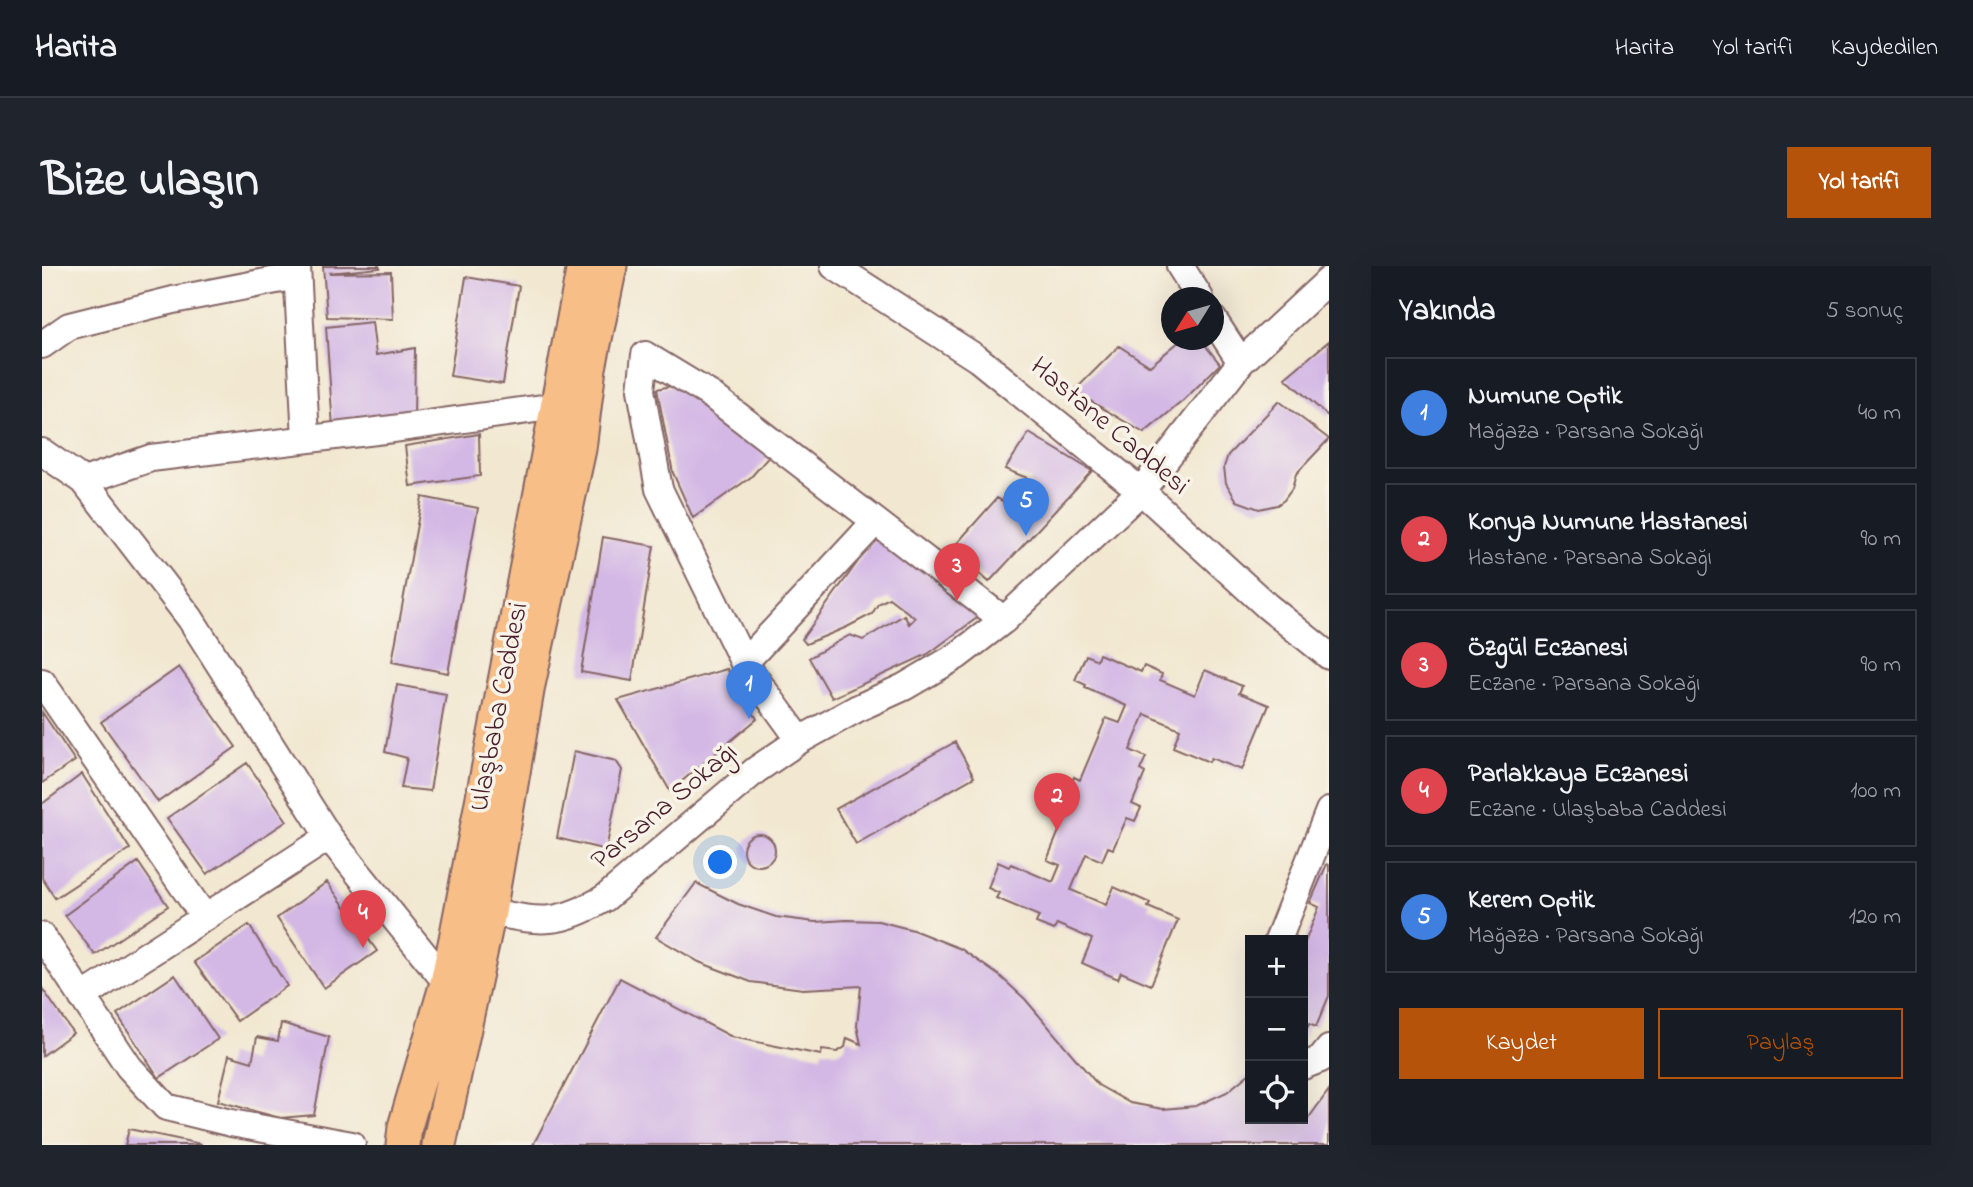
<!DOCTYPE html>
<html lang="tr">
<head>
<meta charset="utf-8">
<style>
  body { margin:0; font-family:"Indie Flower",sans-serif; background:#20242c; color:#f1f3f6 }
  .controls { position:absolute; right:21px; bottom:21px; display:grid; overflow:hidden; border-radius:0px; box-shadow:0 7px 28px #0002 }
  .controls button { width:63px; height:63px; display:grid; place-items:center; padding:0; border:0; border-bottom:2px solid #363941; background:#171b24; color:#f1f3f6; font:35px sans-serif }
  .compass { position:absolute; left:1119px; top:21px; width:63px; height:63px; border-radius:50%; background:#171b24; box-shadow:0 7px 28px #0002; rotate:233deg }
  .you { position:absolute; left:679px; top:597px; width:24px; height:24px; margin:-18px; border:5px solid #fff; border-radius:50%; background:#1a73e8; box-shadow:0 0 0 10px #1a73e833 }
  .badge { display:grid; place-items:center; width:46px; height:46px; border-radius:50%; background:#b45309; color:#fff; font-size:23px; font-weight:700 }
  .pin { position:absolute; translate:-50% -58px; filter:drop-shadow(0 2px 4px #0008) }
  .pin::after { content:''; position:absolute; top:37px; width:24px; height:21px; background:inherit; clip-path:polygon(0 0,100% 0,50% 100%) }
  .list { margin:0; padding:0; list-style:none }
  h2 { display:flex; justify-content:space-between; align-items:center; height:91px; margin:0; padding:0 28px; font-size:30px }
  h2 small { font-size:23px; font-weight:400; color:#9ea1a6 }
  .list li { display:grid; grid-template-columns:46px 1fr auto; gap:21px; align-items:center; box-sizing:border-box; height:112px; margin:0 14px 14px; padding:0 14px; border:2px solid #363941; border-radius:0px }
  .list b { display:block; font-size:26px; white-space:nowrap }
  .list p { margin:0; font-size:23px; white-space:nowrap; color:#9ea1a6 }
  .list em { font-size:23px; font-style:normal; color:#9ea1a6 }
  .actions { display:flex; gap:14px; padding:21px 28px }
  .actions a { flex:1; padding:16px 0; border:2px solid #b45309; border-radius:0px; text-align:center; font-size:24px; color:#b45309 }
  .actions .main { background:#b45309; color:#fff }
  .icon { flex:none; width:38px; height:38px; fill:none; stroke:currentColor; stroke-width:2; stroke-linecap:round; stroke-linejoin:round }
  .map { position:relative; flex:none; width:1287px; height:879px; overflow:hidden; border-radius:0px }
  header { display:flex; align-items:center; gap:42px; box-sizing:border-box; height:98px; padding:0 35px; background:#171b24; border-bottom:2px solid #363941 }
  header strong { font-size:33px }
  nav { display:flex; gap:38px; margin-inline-start:auto; font-size:24px }
  .intro { display:flex; align-items:center; justify-content:space-between; box-sizing:border-box; height:168px; padding:0 42px }
  h1 { margin:0; font-size:49px }
  .button { padding:18px 32px; border-radius:0px; background:#b45309; color:#fff; font-size:24px; font-weight:700 }
  main { display:flex; gap:42px; padding:0 42px }
  aside { flex:1; background:#171b24; border-radius:0px; box-shadow:0 7px 28px #0002 }
  .map>svg:first-child { display:block }
  .building { fill:#d3b7e5 }
  .lines { fill:none; stroke-linecap:round; stroke-linejoin:round }
  .minor-casing { stroke:#856565; stroke-width:30 }
  .major-casing { stroke:#856565; stroke-width:37 }
  .minor { stroke:#fff; stroke-width:26 }
  .major { stroke:#f7be87; stroke-width:33 }
  .labels { text-anchor:middle; dominant-baseline:central; stroke-width:7; stroke-linejoin:round; paint-order:stroke }
  .street-label { font-size:28px; fill:#4a1f2b; stroke:#f7f3e8 }
</style>
</head>
<body>
<header>
<strong>Harita</strong>
<nav><a>Harita</a><a>Yol tarifi</a><a>Kaydedilen</a></nav>
</header>
<div class="intro"><h1>Bize ulaşın</h1><a class="button">Yol tarifi</a></div>
<main>
<div class="map">
<svg width="1287" height="879" viewBox="0 0 1287 879">
  <rect width="100%" height="100%" fill="#f7f3e8"/>
  <filter id="ink" filterUnits="userSpaceOnUse"><feTurbulence type="fractalNoise" baseFrequency=".0143" numOctaves="2"/><feDisplacementMap in="SourceGraphic" scale="14" xChannelSelector="R" yChannelSelector="G"/><feConvolveMatrix kernelMatrix="1 2 1 2 8 2 1 2 1" color-interpolation-filters="sRGB"/></filter>
  <filter id="wash" filterUnits="userSpaceOnUse"><feTurbulence type="fractalNoise" baseFrequency=".00686" numOctaves="4" result="noise"/><feDisplacementMap in="SourceGraphic" scale="28" xChannelSelector="R" yChannelSelector="G"/><feGaussianBlur stdDeviation="1.57" result="paint"/><feColorMatrix in="noise" values="0 0 0 0 0 0 0 0 0 0 0 0 0 0 0 0 0 1.4 0 .05"/><feComposite in="paint" operator="in"/></filter>
  <g filter="url(#wash)">
    <rect width="100%" height="100%" fill="#f2e8d1"/>
    <g id="blocks">
      <!-- building -->
      <path class="building" d="M 281,0 L 337,0 L 338,2 L 287,7 L 349,6 L 351,53 L 285,51 Z
        M 424,11 L 477,20 L 461,118 L 408,110 Z
        M 330,56 L 334,89 L 373,82 L 372,153 L 291,162 L 284,61 Z
        M 1139,74 L 1159,74 L 1178,98 L 1142,134 L 1102,167 L 1032,125 L 1077,80 L 1108,100 Z
        M 1287,75 L 1287,151 L 1243,112 Z
        M 638,118 L 731,186 L 709,211 L 651,252 L 631,207 L 615,123 Z
        M 1237,135 L 1287,173 L 1254,208 L 1250,223 L 1242,234 L 1235,239 L 1217,243 L 1195,235 L 1184,217 L 1182,201 L 1186,189 Z
        M 987,167 L 1050,205 L 947,316 L 910,283 L 955,232 L 969,240 L 990,214 L 963,203 Z
        M 437,168 L 438,210 L 368,220 L 363,180 Z
        M 380,231 L 436,242 L 406,407 L 350,396 Z
        M 835,269 L 939,349 L 886,388 L 790,432 L 767,392 L 808,369 L 821,374 L 862,349 L 867,358 L 873,352 L 847,332 L 836,338 L 830,348 L 805,361 L 764,378 L 760,373 Z
        M 561,271 L 612,280 L 590,415 L 539,406 Z
        M 1057,388 L 1099,406 L 1102,400 L 1120,408 L 1118,414 L 1153,429 L 1163,404 L 1200,420 L 1197,427 L 1227,439 L 1200,504 L 1169,492 L 1167,496 L 1131,481 L 1138,463 L 1103,448 L 1088,484 L 1104,491 L 1098,504 L 1103,507 L 1090,538 L 1099,542 L 1093,555 L 1085,552 L 1071,583 L 1066,581 L 1060,595 L 1044,588 L 1029,624 L 1064,639 L 1072,621 L 1108,637 L 1106,641 L 1136,654 L 1109,719 L 1079,706 L 1076,713 L 1040,697 L 1050,673 L 1015,658 L 1012,664 L 994,657 L 997,650 L 954,632 L 957,627 L 946,622 L 956,596 L 967,601 L 969,598 L 1011,616 L 1018,599 L 1005,594 L 1031,531 L 1025,529 L 1032,511 L 1038,514 L 1064,452 L 1078,457 L 1085,440 L 1043,422 L 1044,419 L 1033,414 L 1044,389 L 1055,394 Z
        M 137,401 L 194,481 L 116,536 L 59,456 Z
        M 685,403 L 715,453 L 628,525 L 576,434 Z
        M 355,419 L 404,428 L 388,525 L 359,522 L 365,492 L 343,486 Z
        M 0,446 L 33,495 L 0,517 Z
        M 913,476 L 932,511 L 814,578 L 794,543 Z
        M 532,485 L 574,495 L 580,504 L 564,584 L 515,572 Z
        M 205,497 L 245,555 L 165,608 L 125,552 Z
        M 40,508 L 88,583 L 13,632 L 0,612 L 0,538 Z
        M701 584a16 16 0 1 1 32 0a16 16 0 1 1-32 0Z
        M 96,596 L 126,640 L 53,689 L 23,649 Z
        M 1285,598 L 1287,599 L 1287,730 L 1274,761 L 1267,758 L 1261,774 L 1261,681 L 1277,641 L 1268,637 Z
        M 285,616 L 335,685 L 282,722 L 235,652 Z
        M 654,617 L 696,638 L 734,651 L 773,656 L 805,654 L 836,655 L 871,664 L 919,683 L 959,711 L 983,733 L 1056,819 L 1088,837 L 1121,843 L 1154,840 L 1185,826 L 1208,807 L 1208,853 L 1256,853 L 1263,857 L 1287,824 L 1287,879 L 491,879 L 578,712 L 690,771 L 779,789 L 780,784 L 795,786 L 803,781 L 805,772 L 819,778 L 815,760 L 819,720 L 761,723 L 709,716 L 657,696 L 614,671 Z
        M 207,659 L 245,720 L 195,755 L 152,696 Z
        M 133,709 L 176,773 L 117,812 L 75,748 Z
        M 0,722 L 31,767 L 0,790 Z
        M 239,757 L 287,771 L 272,849 L 238,852 L 176,835 L 187,789 L 210,796 L 215,771 L 236,775 Z
        M 87,863 L 159,878 L 159,879 L 83,879 Z"/>
    </g>
  </g>
  <g filter="url(#ink)">
    <use href="#blocks" fill-opacity="0" stroke="#856565" stroke-width="2"/>
    <g class="lines">
      <!-- minor casing -->
      <g class="minor-casing">
        <path id="minor" d="M 255,0 L 264,173
          M 792,0 L 936,93 L 1099,225 L 1225,340 L 1287,390
          M 1138,0 L 1158,32
          M 1171,53 L 1199,96
          M 0,79 L 27,60 L 131,34 L 255,10
          M 0,186 L 42,215 L 148,352 L 287,571 L 40,731
          M 42,215 L 109,192 L 351,163 L 515,140
          M 702,397 L 833,256
          M 0,416 L 163,652
          M 758,474 L 702,397 L 617,223 L 599,124 L 603,89 L 669,129 L 962,354
          M 287,571 L 405,717
          M 447,646 C 499,656 516,660 563,632 L 714,504 L 758,474 L 816,442 L 862,421 L 915,390 L 962,354 L 1099,225 L 1199,96 L 1287,14
          M 0,670 L 87,801 L 124,841 L 189,857 L 310,879
          M 1236,674 L 1287,545
          M 1261,800 L 1279,793 L 1287,783"/>
      </g>
      <!-- major casing -->
      <g class="major-casing">
        <path id="major" d="M 361,879 L 363,861 L 405,717 L 414,673 L 542,0
          M 397,879 L 447,646 L 486,419 L 537,183 L 547,102 L 568,0"/>
      </g>
      <!-- minor -->
      <use href="#minor" class="minor"/>
      <!-- major -->
      <use href="#major" class="major"/>
    </g>
  </g>
  <g class="labels">
    <!-- street labels -->
    <g class="street-label">
      <text transform="translate(1067 161) rotate(40)">Hastane Caddesi</text>
      <text transform="translate(458 441) rotate(-79)">Ulaşbaba Caddesi</text>
      <text transform="translate(623 541) rotate(-40)">Parsana Sokağı</text>
    </g>
  </g>
</svg>
<div class="controls">
<button>+</button>
<button>−</button>
<button><svg class="icon" aria-label="locate" viewBox="0 0 24 24"><circle cx="12" cy="12" r="6"/><path d="M12 2v4M12 18v4M2 12h4M18 12h4"/></svg></button>
</div>
<svg class="compass" viewBox="-18 -18 36 36"><path d="M0-13l5 13h-10z" fill="#e53935"/><path d="M0 13l5-13h-10z" fill="#9ea1a6"/></svg>
<div class="you"></div>
<div class="pin badge" style="left:707px;top:453px;background:#3f7fe0">1</div>
<div class="pin badge" style="left:1015px;top:565px;background:#e0444e">2</div>
<div class="pin badge" style="left:915px;top:335px;background:#e0444e">3</div>
<div class="pin badge" style="left:321px;top:682px;background:#e0444e">4</div>
<div class="pin badge" style="left:984px;top:270px;background:#3f7fe0">5</div>
</div>
<aside>
<h2>Yakında<small>5 sonuç</small></h2>
<ul class="list">
<li><span class="badge" style="background:#3f7fe0">1</span><div><b>Numune Optik</b><p>Mağaza · Parsana Sokağı</p></div><em>40 m</em></li>
<li><span class="badge" style="background:#e0444e">2</span><div><b>Konya Numune Hastanesi</b><p>Hastane · Parsana Sokağı</p></div><em>90 m</em></li>
<li><span class="badge" style="background:#e0444e">3</span><div><b>Özgül Eczanesi</b><p>Eczane · Parsana Sokağı</p></div><em>90 m</em></li>
<li><span class="badge" style="background:#e0444e">4</span><div><b>Parlakkaya Eczanesi</b><p>Eczane · Ulaşbaba Caddesi</p></div><em>100 m</em></li>
<li><span class="badge" style="background:#3f7fe0">5</span><div><b>Kerem Optik</b><p>Mağaza · Parsana Sokağı</p></div><em>120 m</em></li>
</ul>
<div class="actions"><a class="main">Kaydet</a><a>Paylaş</a></div>
</aside>
</main>
</body>
</html>
